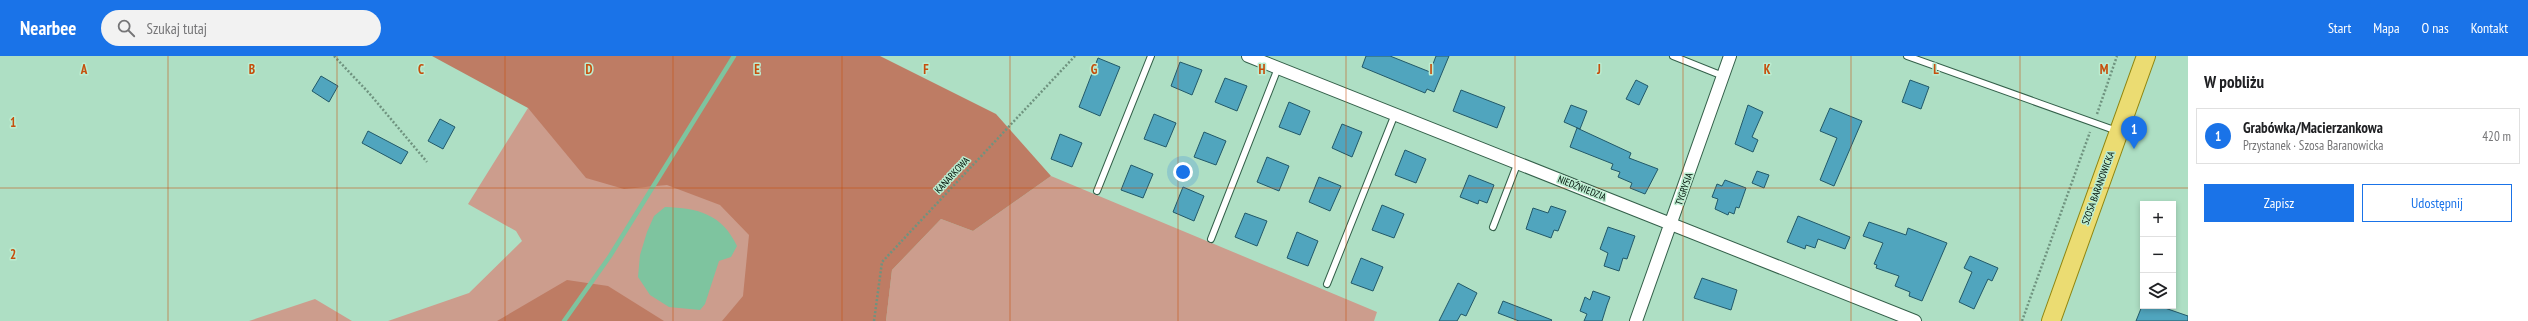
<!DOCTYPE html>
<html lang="pl">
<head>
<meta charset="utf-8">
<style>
  body { margin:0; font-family:"PT Sans Narrow",sans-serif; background:#f2f2f2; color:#202124 }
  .controls { position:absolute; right:12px; bottom:12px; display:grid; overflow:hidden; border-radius:0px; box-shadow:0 2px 6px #0003 }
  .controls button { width:36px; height:36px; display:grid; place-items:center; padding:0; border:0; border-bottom:1px solid #e0e0e0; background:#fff; color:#202124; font:20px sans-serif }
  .you { position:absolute; left:1183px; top:116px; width:14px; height:14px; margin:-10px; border:3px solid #fff; border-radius:50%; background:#1a73e8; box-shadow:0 0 0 6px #1a73e833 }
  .badge { display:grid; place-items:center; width:26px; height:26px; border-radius:50%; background:#1a73e8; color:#fff; font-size:13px; font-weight:700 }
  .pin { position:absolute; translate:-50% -33px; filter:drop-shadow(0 1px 2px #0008) }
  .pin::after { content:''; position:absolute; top:21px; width:14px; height:12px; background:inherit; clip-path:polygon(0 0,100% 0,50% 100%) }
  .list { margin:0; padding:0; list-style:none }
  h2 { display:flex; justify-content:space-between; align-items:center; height:52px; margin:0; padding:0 16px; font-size:17px }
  h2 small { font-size:13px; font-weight:400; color:#757577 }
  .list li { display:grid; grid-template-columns:26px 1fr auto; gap:12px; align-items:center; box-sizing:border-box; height:56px; margin:0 8px 8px; padding:0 8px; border:1px solid #e0e0e0; border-radius:0px }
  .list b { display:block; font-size:15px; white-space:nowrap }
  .list p { margin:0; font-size:13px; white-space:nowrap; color:#757577 }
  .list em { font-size:13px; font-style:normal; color:#757577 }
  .actions { display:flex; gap:8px; padding:12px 16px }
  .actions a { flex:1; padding:9px 0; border:1px solid #1a73e8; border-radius:0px; text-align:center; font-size:14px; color:#1a73e8 }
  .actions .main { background:#1a73e8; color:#fff }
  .icon { flex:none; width:22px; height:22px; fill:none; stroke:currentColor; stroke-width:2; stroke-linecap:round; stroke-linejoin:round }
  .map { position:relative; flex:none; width:2188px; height:265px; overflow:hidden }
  header { display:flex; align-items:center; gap:24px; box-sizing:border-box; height:56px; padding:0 20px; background:#1a73e8; color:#fff }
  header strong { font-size:19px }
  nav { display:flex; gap:22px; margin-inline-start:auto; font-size:14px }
  .search { width:280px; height:36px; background:#f2f2f2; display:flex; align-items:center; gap:10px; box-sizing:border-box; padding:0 14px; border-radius:22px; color:#757577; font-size:15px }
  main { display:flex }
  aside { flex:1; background:#fff }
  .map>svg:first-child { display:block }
  .green { fill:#cc9d8d }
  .forest { fill:#be7c64 }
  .water { fill:#7ec49f }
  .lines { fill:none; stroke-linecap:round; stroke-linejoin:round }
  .stream { stroke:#7ec49f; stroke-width:4.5 }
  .building { fill:#50a5be; stroke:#225969 }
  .service-casing { stroke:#34604a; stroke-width:8 }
  .minor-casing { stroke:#34604a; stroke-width:14 }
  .primary-casing { stroke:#908610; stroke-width:20 }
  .path { stroke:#6f937f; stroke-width:2.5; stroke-dasharray:2 2; stroke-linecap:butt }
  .service { stroke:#fff; stroke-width:6 }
  .minor { stroke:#fff; stroke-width:12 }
  .primary { stroke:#ebdc72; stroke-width:18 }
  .grid { fill:none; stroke:#c64e0c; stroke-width:1; stroke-opacity:0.55 }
  .labels { text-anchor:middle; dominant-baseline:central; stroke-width:3; stroke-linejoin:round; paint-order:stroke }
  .street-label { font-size:10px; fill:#021209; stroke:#bbecd0 }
  .grid-label { font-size:13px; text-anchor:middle; font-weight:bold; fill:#c64e0c; stroke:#bbecd0; stroke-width:3; stroke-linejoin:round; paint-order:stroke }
</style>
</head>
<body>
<header>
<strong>Nearbee</strong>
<div class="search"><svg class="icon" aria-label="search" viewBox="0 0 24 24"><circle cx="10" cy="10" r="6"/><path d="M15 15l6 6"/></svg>Szukaj tutaj</div>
<nav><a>Start</a><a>Mapa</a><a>O nas</a><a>Kontakt</a></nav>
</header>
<main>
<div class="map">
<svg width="2188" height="265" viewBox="0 0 2188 265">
  <rect width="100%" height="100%" fill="#aedfc4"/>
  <!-- green -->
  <path class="green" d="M 528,52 L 782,148 L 773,265 L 388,265 L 469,237 L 522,185 L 516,175 L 468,148 Z
    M 1051,120 L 1377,256 L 1374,265 L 886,265 L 892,214 L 941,163 L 973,175 Z
    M 315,243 L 352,265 L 249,265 Z"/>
  <!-- forest -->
  <path class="forest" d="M 432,0 L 880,0 L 996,58 L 1051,120 L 973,175 L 941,163 L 892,214 L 886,265 L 722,265 L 743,240 L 749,179 L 720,149 L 667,129 L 624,133 L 586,122 L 528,52 Z
    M 567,224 L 608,230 L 664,265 L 497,265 Z"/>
  <!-- water -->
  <path class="water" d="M 665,151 C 698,152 722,158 737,190 L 731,201 L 719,205 L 705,248 L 700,254 L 669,251 L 650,239 L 638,221 L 640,199 L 647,176 L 654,160 Z"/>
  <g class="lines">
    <!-- stream -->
    <path class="stream" d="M 564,265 L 610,200 L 734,0"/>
  </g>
  <!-- building -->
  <path class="building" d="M 1366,0 L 1390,0 L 1430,16 L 1436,0 L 1449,0 L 1434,36 L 1427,33 L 1425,37 L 1362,11 Z
    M 1098,2 L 1120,11 L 1100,60 L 1079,51 Z
    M 1180,6 L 1202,14 L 1192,39 L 1171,30 Z
    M 321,20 L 338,30 L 329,46 L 312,35 Z
    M 1225,22 L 1247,30 L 1237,55 L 1215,46 Z
    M 1636,24 L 1648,30 L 1639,49 L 1626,43 Z
    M 1910,24 L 1929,31 L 1921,53 L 1902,46 Z
    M 1461,34 L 1505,51 L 1497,72 L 1453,55 Z
    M 1289,46 L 1310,55 L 1300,79 L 1279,71 Z
    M 1571,49 L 1587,55 L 1580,73 L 1564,66 Z
    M 1748,49 L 1763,56 L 1752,81 L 1758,84 L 1753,96 L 1735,88 Z
    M 1830,52 L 1862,65 L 1834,130 L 1820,124 L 1837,82 L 1820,75 Z
    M 1154,58 L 1176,67 L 1166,91 L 1144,83 Z
    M 440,63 L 455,71 L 443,93 L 428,85 Z
    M 1342,68 L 1362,76 L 1352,101 L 1332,92 Z
    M 1577,72 L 1631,97 L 1629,102 L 1658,113 L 1645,138 L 1630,132 L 1632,127 L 1618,121 L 1620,116 L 1611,113 L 1613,108 L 1570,91 Z
    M 368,75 L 408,96 L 401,108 L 362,87 Z
    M 1204,76 L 1226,85 L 1216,109 L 1194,101 Z
    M 1060,78 L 1082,87 L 1072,111 L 1051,103 Z
    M 1405,94 L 1426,103 L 1416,127 L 1395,119 Z
    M 1267,101 L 1289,110 L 1279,135 L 1257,126 Z
    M 1131,109 L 1153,118 L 1143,142 L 1121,134 Z
    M 1757,115 L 1769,119 L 1764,132 L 1752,127 Z
    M 1469,119 L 1494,129 L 1487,147 L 1479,144 L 1478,148 L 1460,141 Z
    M 1319,121 L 1341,130 L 1330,155 L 1309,146 Z
    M 1725,124 L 1746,132 L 1739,152 L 1736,151 L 1734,158 L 1729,156 L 1728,159 L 1715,153 L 1718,143 L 1712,141 L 1717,128 L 1722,130 Z
    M 1183,131 L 1204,140 L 1194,165 L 1173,156 Z
    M 1382,149 L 1404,158 L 1394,182 L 1372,174 Z
    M 1551,150 L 1566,155 L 1558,175 L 1554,174 L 1551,182 L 1526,173 L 1533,152 L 1548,157 Z
    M 1245,157 L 1267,165 L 1257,190 L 1235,181 Z
    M 1798,160 L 1850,181 L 1845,193 L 1818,183 L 1815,192 L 1806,189 L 1805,193 L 1787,186 Z
    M 1869,166 L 1906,179 L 1908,172 L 1947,187 L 1922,245 L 1909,240 L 1910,236 L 1895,230 L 1899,220 L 1876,212 L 1877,209 L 1874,208 L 1883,187 L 1863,180 Z
    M 1608,171 L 1635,180 L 1627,203 L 1623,202 L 1619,215 L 1604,210 L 1608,197 L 1600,193 Z
    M 1297,176 L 1318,185 L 1308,210 L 1287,202 Z
    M 1970,200 L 1998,212 L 1992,225 L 1988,223 L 1974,253 L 1959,246 L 1972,216 L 1964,212 Z
    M 1361,202 L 1383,211 L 1373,235 L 1351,227 Z
    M 1702,222 L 1737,234 L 1731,254 L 1694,242 Z
    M 1458,227 L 1477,237 L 1466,260 L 1461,258 L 1457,265 L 1439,265 Z
    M 1593,235 L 1610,241 L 1607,249 L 1602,265 L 1584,265 L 1587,258 L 1580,255 L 1585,241 L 1590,244 Z
    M 1503,245 L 1552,264 L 1551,265 L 1519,265 L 1498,257 Z
    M 2142,250 L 2159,250 L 2188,260 L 2188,265 L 2136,265 Z"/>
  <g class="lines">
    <!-- service casing -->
    <g class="service-casing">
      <path id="service" d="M 1673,0 L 1723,20
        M 1907,0 L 2117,75
        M 1097,135 L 1151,0
        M 1493,171 L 1518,106
        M 1211,183 L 1278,12
        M 1327,228 L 1395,58"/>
    </g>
    <!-- minor casing -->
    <g class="minor-casing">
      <path id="minor" d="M 1248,0 L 1915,265
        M 1636,265 L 1730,0"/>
    </g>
    <!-- primary casing -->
    <g class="primary-casing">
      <path id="primary" d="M 2051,265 L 2146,0"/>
    </g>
    <!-- path -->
    <path class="path" d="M 334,0 L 369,37 L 427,106
      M 2097,58 L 2117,0
      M 874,265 L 882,206 L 1075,0
      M 2022,265 L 2090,76"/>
    <!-- service -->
    <use href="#service" class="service"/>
    <!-- minor -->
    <use href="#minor" class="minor"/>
    <!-- primary -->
    <use href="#primary" class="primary"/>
  </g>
  <!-- grid -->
  <path class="grid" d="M 168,0 L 168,265M 337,0 L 337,265M 505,0 L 505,265M 673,0 L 673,265M 842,0 L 842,265M 1010,0 L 1010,265M 1178,0 L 1178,265M 1346,0 L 1346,265M 1515,0 L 1515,265M 1683,0 L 1683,265M 1851,0 L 1851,265M 2020,0 L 2020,265M 0,132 L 2188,132"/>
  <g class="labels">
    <!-- street labels -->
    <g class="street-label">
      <text transform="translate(952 119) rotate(-47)">KANARKOWA</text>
      <text transform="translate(1582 132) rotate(22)">NIEDŹWIEDZIA</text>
      <text transform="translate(2098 132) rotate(-70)">SZOSA BARANOWICKA</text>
      <text transform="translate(1684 133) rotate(-71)">TYGRYSIA</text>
    </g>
  </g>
  <g class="grid-label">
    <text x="84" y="18">A</text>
    <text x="252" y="18">B</text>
    <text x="421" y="18">C</text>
    <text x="589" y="18">D</text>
    <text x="757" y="18">E</text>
    <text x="926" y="18">F</text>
    <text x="1094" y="18">G</text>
    <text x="1262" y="18">H</text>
    <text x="1431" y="18">I</text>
    <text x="1599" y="18">J</text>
    <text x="1767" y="18">K</text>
    <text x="1936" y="18">L</text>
    <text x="2104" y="18">M</text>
    <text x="13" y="71">1</text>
    <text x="13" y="203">2</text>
  </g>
</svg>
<div class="controls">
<button>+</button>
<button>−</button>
<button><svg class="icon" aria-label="layers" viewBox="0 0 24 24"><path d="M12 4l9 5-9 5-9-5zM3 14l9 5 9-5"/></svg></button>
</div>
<div class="you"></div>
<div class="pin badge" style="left:2134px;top:93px">1</div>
</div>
<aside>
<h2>W pobliżu<small></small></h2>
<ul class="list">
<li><span class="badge">1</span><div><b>Grabówka/Macierzankowa</b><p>Przystanek · Szosa Baranowicka</p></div><em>420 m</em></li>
</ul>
<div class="actions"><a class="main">Zapisz</a><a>Udostępnij</a></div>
</aside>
</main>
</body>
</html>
